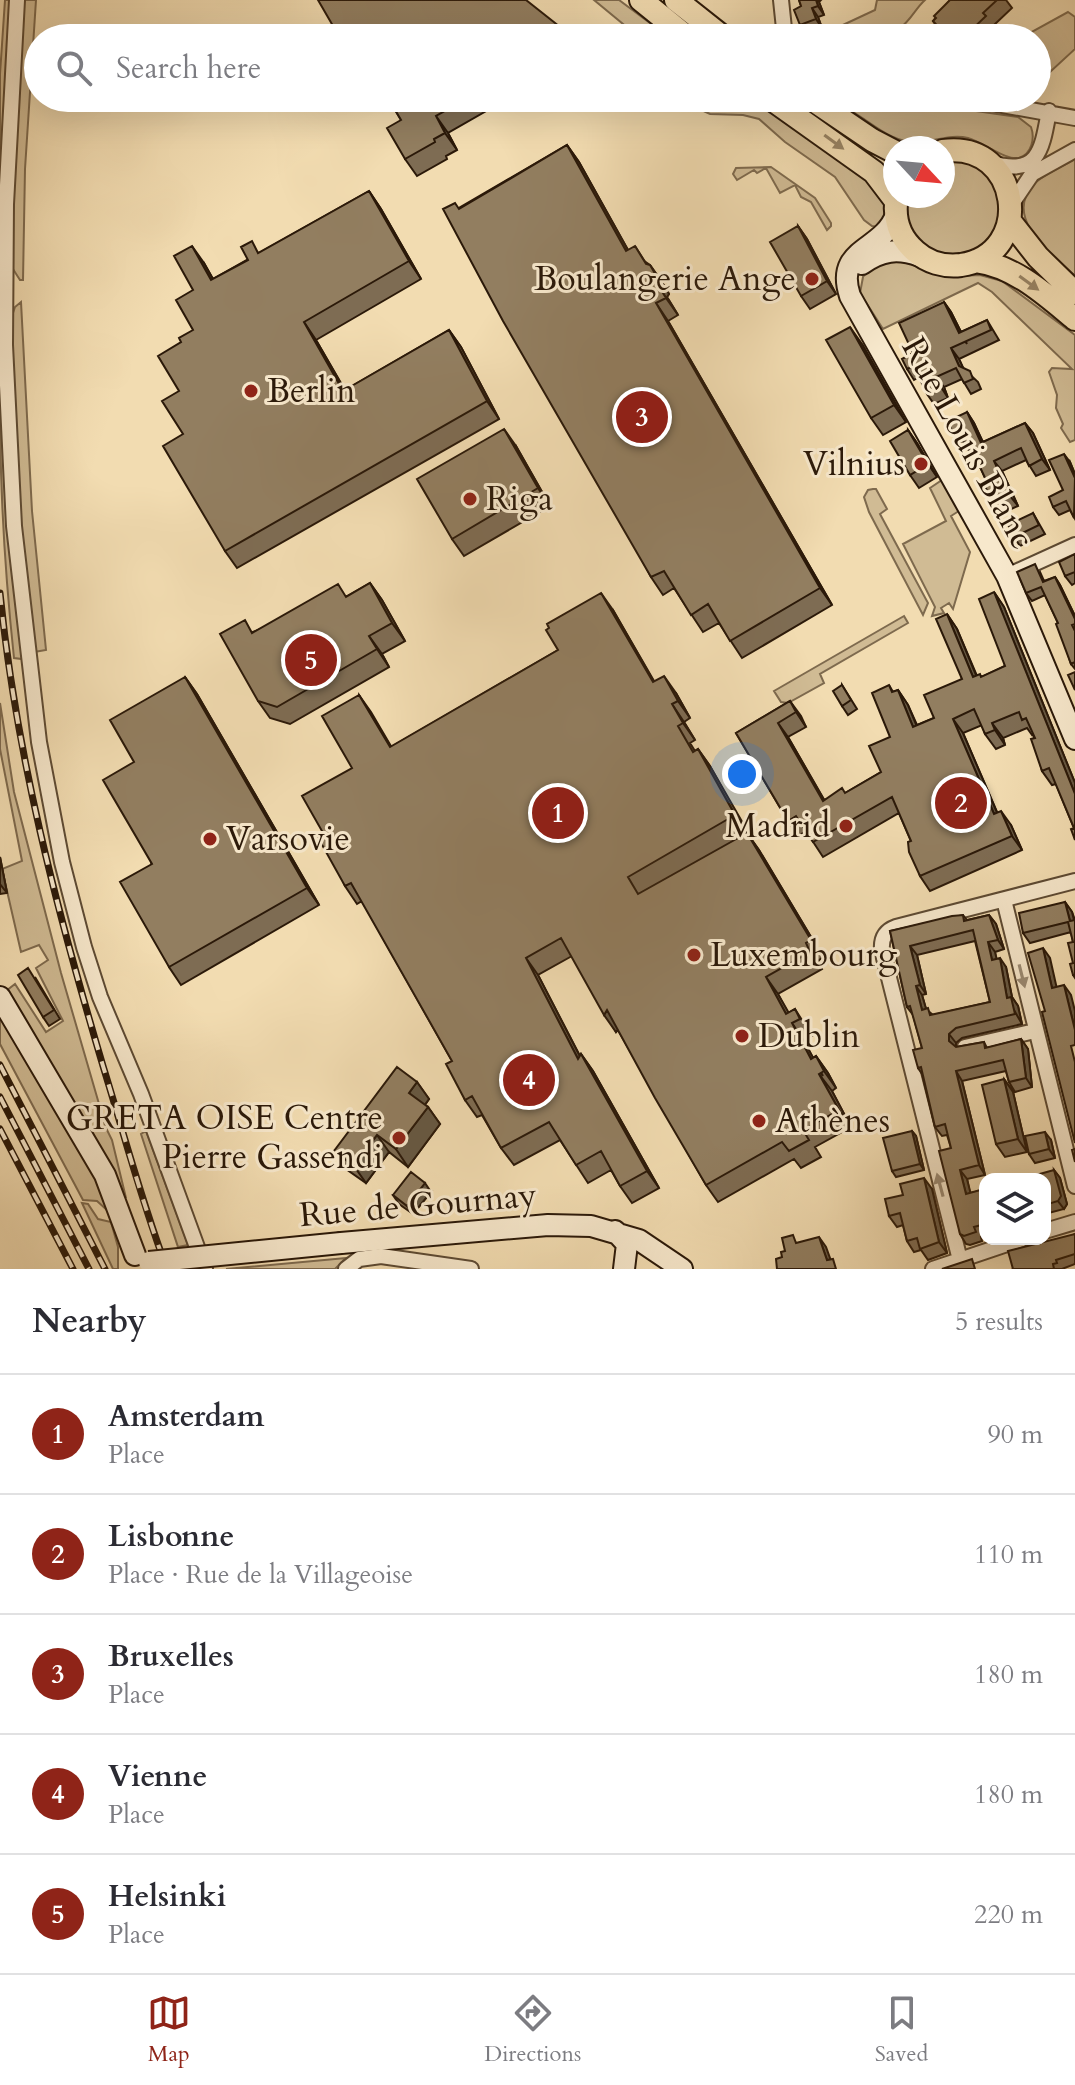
<!DOCTYPE html>
<html lang="en">
<head>
<meta charset="utf-8">
<style>
  body { margin:0; font-family:Cardo,serif; background:#f2f2f3; color:#2b2b33 }
  .controls { position:absolute; right:24px; bottom:24px; display:grid; overflow:hidden; border-radius:16px; box-shadow:0 8px 32px #0002 }
  .controls button { width:72px; height:72px; display:grid; place-items:center; padding:0; border:0; border-bottom:2px solid #e1e1e2; background:#fff; color:#2b2b33; font:40px sans-serif }
  .compass { position:absolute; left:883px; top:136px; width:72px; height:72px; border-radius:50%; background:#fff; box-shadow:0 8px 32px #0002; rotate:116deg }
  .you { position:absolute; left:742px; top:774px; width:28px; height:28px; margin:-20px; border:6px solid #fff; border-radius:50%; background:#1a73e8; box-shadow:0 0 0 12px #1a73e833 }
  .badge { display:grid; place-items:center; width:52px; height:52px; border-radius:50%; background:#8f2418; color:#fff; font-size:26px; font-weight:700 }
  .pin { position:absolute; translate:-50% -50%; border:4px solid #fff; box-shadow:0 2px 8px #0006 }
  .list { margin:0; padding:0; list-style:none }
  h2 { display:flex; justify-content:space-between; align-items:center; height:104px; margin:0; padding:0 32px; font-size:34px }
  h2 small { font-size:26px; font-weight:400; color:#7c7c81 }
  .list li { display:grid; grid-template-columns:52px 1fr auto; gap:24px; align-items:center; box-sizing:border-box; height:120px; padding:0 32px; border-top:2px solid #e1e1e2 }
  .list b { display:block; font-size:30px; white-space:nowrap }
  .list p { margin:0; font-size:26px; white-space:nowrap; color:#7c7c81 }
  .list em { font-size:26px; font-style:normal; color:#7c7c81 }
  .icon { flex:none; width:44px; height:44px; fill:none; stroke:currentColor; stroke-width:2; stroke-linecap:round; stroke-linejoin:round }
  .map { position:relative; flex:none; width:1075px; height:1269px; overflow:hidden }
  .search { position:absolute; background:#fff; box-shadow:0 8px 32px #0002; left:24px; right:24px; top:24px; height:88px; display:flex; align-items:center; gap:20px; box-sizing:border-box; padding:0 28px; border-radius:44px; color:#7c7c81; font-size:30px }
  .sheet { height:704px; background:#fff }
  nav { display:flex; justify-content:space-around; align-items:center; box-sizing:border-box; height:112px; border-top:2px solid #e1e1e2; background:#fff; font-size:22px; color:#7c7c81 }
  nav a { display:grid; justify-items:center; gap:4px }
  nav .on { color:#8f2418 }
  .map>svg:first-child { display:block }
  .green { fill:#d0bb94; stroke:#7e6a4e; stroke-width:2 }
  .lines { fill:none; stroke-linecap:round; stroke-linejoin:round }
  .street-casing { stroke:#5d4a33; stroke-width:18 }
  .secondary-casing { stroke:#2b1909; stroke-width:24 }
  .primary-casing { stroke:#2b1909; stroke-width:26 }
  .street { stroke:#f7e8cc; stroke-width:14 }
  .secondary { stroke:#f7e8cc; stroke-width:20 }
  .primary { stroke:#f2dcb1; stroke-width:22 }
  .rail-casing { stroke:#2b1909; stroke-width:7 }
  .rail { stroke:#f7e8cc; stroke-width:4; stroke-dasharray:12; stroke-linecap:butt }
  .secondary-bridge-casing { stroke:#2b1909; stroke-width:24; stroke-linecap:butt }
  .secondary-bridge { stroke:#f7e8cc; stroke-width:20 }
  .wall { fill:#7e6c53; stroke:#2b1909; stroke-width:2; fill-rule:evenodd }
  .shaded-wall { fill:#665843; stroke:#2b1909; stroke-width:2 }
  .building { fill:#927e60; stroke:#2b1909; stroke-width:2; fill-rule:evenodd }
  .oneway { fill:#988465 }
  .oneway2 { fill:#9b8b74 }
  .poi-dot { fill:#8f2418; stroke:#f7e8cc; stroke-width:3 }
  .labels { text-anchor:middle; dominant-baseline:central; stroke-width:6; stroke-linejoin:round; paint-order:stroke }
  .poi-label { font-size:34px; fill:#2b1909; stroke:#f7e8cc; text-anchor:start }
  .street-label { font-size:34px; fill:#2b1909; stroke:#f7e8cc }
</style>
</head>
<body>
<div class="map">
<svg width="1075" height="1269" viewBox="0 0 1075 1269">
  <rect width="100%" height="100%" fill="#f2dcb1"/>
  <filter id="stains"><feTurbulence type="fractalNoise" baseFrequency=".0025" numOctaves="4"/><feColorMatrix values="0 0 0 0 .2 0 0 0 0 .09 0 0 0 0 .02 0 0 0 .5 -.17"/></filter>
  <radialGradient id="worn" r=".72"><stop offset=".6" stop-color="#630" stop-opacity="0"/><stop offset="1" stop-color="#630" stop-opacity=".3"/></radialGradient>
  <!-- green -->
  <path class="green" d="M 5,0 L 10,0 L 0,175 L 0,74 Z
    M 23,0 L 36,0 L 25,169 L 23,280 L 20,280 L 11,266 L 10,260 Z
    M 594,0 L 619,0 L 670,38 L 640,38 Z
    M 877,0 L 925,0 C 915,9 911,20 900,28 L 907,38 L 815,38 L 875,10 Z
    M 1068,12 L 1075,17 L 1075,49 L 1037,84 L 1037,38 L 1028,38 L 1026,35 Z
    M 687,98 L 760,98 L 862,173 L 885,201 L 887,216 L 878,227 L 872,226 L 864,220 L 835,177 L 785,142 L 759,119 L 743,115 L 710,114 L 684,102 Z
    M 844,98 L 885,98 L 1018,117 L 1031,127 C 1035,138 1032,154 1019,158 C 1006,161 983,142 968,138 C 951,134 937,141 919,142 C 898,144 880,130 864,119 C 855,113 845,109 844,98 Z
    M 947,159 C 956,161 969,161 977,165 C 989,171 994,184 997,195 C 1012,256 931,278 909,227 C 905,218 906,206 906,196 L 943,196 L 943,160 Z
    M 1075,159 L 1075,276 C 1052,255 1003,219 1033,185 C 1043,174 1062,167 1075,159 Z
    M 771,167 L 815,198 L 831,223 L 831,226 L 827,230 L 811,202 L 801,197 L 795,185 L 780,193 L 766,168 L 757,173 L 754,170 L 737,180 L 733,174 L 736,168 Z
    M 899,255 L 958,276 L 980,275 L 1002,281 L 1075,335 L 1075,440 L 1070,442 L 1061,428 L 1063,424 L 1056,408 L 1057,395 L 1049,372 L 1052,368 L 1072,369 L 992,292 L 978,283 L 883,329 L 860,293 L 863,277 L 868,270 Z
    M 21,302 L 32,511 L 46,650 L 34,652 L 20,521 L 11,319 L 15,307 Z
    M 0,407 L 22,659 L 14,658 C 5,574 0,491 0,407 Z
    M 945,478 L 962,509 L 951,516 L 970,552 L 953,609 L 949,603 L 941,608 L 944,613 L 932,616 L 935,607 L 903,544 L 946,521 L 930,488 Z
    M 873,489 L 876,489 L 887,509 L 880,514 L 928,603 L 923,615 L 869,512 L 864,497 L 868,490 Z
    M 904,616 L 908,623 L 820,674 L 824,683 L 788,703 L 781,702 L 774,691 Z
    M 0,703 L 14,792 L 61,973 L 106,1128 L 112,1140 L 126,1198 L 113,1171 L 6,991 L 15,984 L 46,1032 L 63,1021 L 36,968 L 48,960 L 39,945 L 21,952 L 2,869 L 22,861 L 0,749 Z
    M 0,1016 L 100,1186 L 108,1211 L 97,1201 L 83,1200 L 0,1044 Z
    M 146,1131 L 188,1245 L 178,1247 L 141,1134 Z
    M 82,1203 L 88,1204 L 98,1219 L 111,1222 L 118,1247 L 118,1269 L 113,1269 Z
    M 346,1258 L 335,1269 L 226,1269 Z"/>
  <g class="lines">
    <!-- street casing -->
    <g class="street-casing">
      <path id="street" d="M 17,0 L 6,204 L 5,345 L 14,526 L 39,742 L 62,862 L 84,947 L 100,997 L 141,1094 L 205,1269
        M 781,0 L 785,38
        M 963,98 L 1075,118
        M 992,163 C 1039,177 1042,149 1049,111
        M 1011,205 L 1032,174 L 1075,150
        M 1007,576 L 1075,545
        M 1004,900 L 1075,1186
        M 965,1047 L 1035,1031
        M 1045,1231 L 1075,1222
        M 960,1260 L 882,950 C 881,938 885,931 896,927 L 1075,881
        M 346,1269 L 359,1259 L 381,1256 L 471,1269
        M 933,1269 L 1022,1239"/>
    </g>
    <!-- secondary casing -->
    <g class="secondary-casing">
      <path id="secondary" d="M 896,215 C 882,252 834,247 850,296 L 1007,576 L 1075,739
        M 862,264 C 881,250 898,248 920,256
        M 0,997 L 105,1175 L 135,1255
        M 615,1231 L 627,1244 L 624,1269
        M 341,1243 L 548,1225 L 591,1226 L 639,1240 L 682,1269"/>
    </g>
    <!-- primary casing -->
    <g class="primary-casing">
      <path id="primary" d="M 641,0 L 688,38
        M 676,0 L 724,38
        M 770,98 L 874,172 L 896,201
        M 810,98 L 872,140 L 895,152
        M 897,196 C 893,217 899,237 915,251 C 927,262 944,267 961,265 C 1036,254 1021,140 943,151
        M 1009,220 L 1038,257 L 1075,293
        M 976,261 C 1015,266 1046,295 1075,319"/>
    </g>
    <!-- street -->
    <use href="#street" class="street"/>
    <!-- secondary -->
    <use href="#secondary" class="secondary"/>
    <!-- primary -->
    <use href="#primary" class="primary"/>
    <!-- rail casing -->
    <g class="rail-casing">
      <path id="rail" d="M 0,593 C 16,755 57,911 103,1066 C 124,1134 142,1203 167,1269
        M 0,1065 L 105,1269
        M 0,1097 L 89,1269
        M 0,1129 L 73,1269"/>
    </g>
    <!-- rail -->
    <use href="#rail" class="rail"/>
    <!-- secondary-bridge casing -->
    <g class="secondary-bridge-casing">
      <path id="secondary-bridge" d="M 149,1262 L 341,1243"/>
    </g>
    <!-- secondary-bridge -->
    <use href="#secondary-bridge" class="secondary-bridge"/>
  </g>
  <!-- wall -->
  <path class="wall" d="M 799,0 L 821,0 L 819,2 L 824,15 L 818,17 L 822,28 L 807,34 L 800,25 L 801,6 Z
    M 950,0 L 1006,0 L 1012,8 L 993,26 L 995,29 L 986,38 L 945,38 L 933,21 Z
    M 388,98 L 509,98 L 448,133 L 457,150 L 446,156 L 447,159 L 417,176 L 405,159 L 401,120 Z
    M 567,145 L 579,162 L 628,250 L 650,265 L 662,282 L 669,294 L 667,297 L 678,315 L 668,321 L 832,605 L 742,658 L 719,623 L 703,632 L 674,588 L 663,595 L 651,577 L 459,208 Z
    M 369,191 L 381,209 L 421,279 L 316,340 L 345,390 L 449,330 L 461,347 L 499,419 L 237,568 L 225,551 L 183,434 L 179,391 L 181,342 L 193,330 L 193,290 L 204,263 L 213,279 Z
    M 798,226 L 807,239 L 836,294 L 810,309 L 801,296 Z
    M 944,302 L 951,312 L 961,332 L 987,320 L 999,340 L 959,359 L 963,368 L 978,382 L 981,389 L 971,394 L 962,379 L 944,387 L 948,398 L 934,404 L 927,394 L 919,377 L 914,380 L 907,369 L 913,353 Z
    M 862,344 L 906,422 L 883,435 L 871,418 Z
    M 967,412 L 974,423 L 983,442 L 1025,423 L 1033,433 L 1050,470 L 1036,476 L 1026,460 L 1002,471 L 1018,506 L 1000,514 L 993,504 L 986,480 L 974,453 L 971,454 L 963,441 L 960,442 L 952,431 Z
    M 908,430 L 917,443 L 937,477 L 919,488 L 910,475 Z
    M 516,446 L 550,506 L 464,556 L 452,539 Z
    M 1070,462 L 1075,474 L 1075,519 L 1070,510 L 1059,515 L 1053,507 L 1063,490 Z
    M 1033,513 L 1045,534 L 1020,546 L 1014,537 Z
    M 1075,554 L 1075,583 L 1072,585 L 1065,576 Z
    M 1040,572 L 1044,581 L 1055,577 L 1060,585 L 1075,616 L 1075,669 L 1071,664 L 1058,623 L 1045,595 L 1032,601 L 1026,593 Z
    M 370,583 L 382,600 L 405,641 L 382,654 L 389,667 L 290,724 L 270,718 L 258,701 L 253,632 L 347,596 Z
    M 994,592 L 1004,607 L 1075,783 L 1075,840 L 1074,828 L 1056,784 L 1052,785 L 1042,771 L 1033,734 L 1032,735 L 1027,728 L 1003,738 L 1005,745 L 996,749 L 985,734 L 982,725 L 963,733 L 997,812 L 1011,825 L 1022,850 L 930,891 L 920,876 L 911,841 L 899,813 L 823,857 L 806,831 L 798,836 L 788,821 L 736,733 L 790,701 L 806,727 L 788,737 L 824,800 L 845,793 L 881,772 L 890,737 L 889,685 L 893,692 L 898,690 L 908,705 L 917,725 L 934,718 L 962,679 L 947,614 L 957,629 L 977,676 L 982,677 L 1005,666 Z
    M 613,610 L 654,682 L 676,693 L 690,718 L 684,722 L 695,740 L 690,743 L 695,751 L 698,749 L 710,766 L 747,833 L 759,850 L 823,957 L 818,961 L 822,969 L 778,994 L 788,1013 L 795,1009 L 812,1036 L 804,1041 L 813,1058 L 816,1056 L 828,1073 L 836,1088 L 832,1091 L 851,1127 L 815,1147 L 821,1157 L 801,1168 L 794,1159 L 718,1202 L 706,1185 L 618,1030 L 616,1032 L 572,956 L 538,975 L 580,1056 L 581,1054 L 593,1071 L 659,1188 L 632,1203 L 620,1186 L 611,1170 L 588,1183 L 560,1140 L 514,1165 L 501,1148 L 482,1115 L 477,1117 L 465,1100 L 452,1061 L 362,901 L 357,904 L 345,886 L 322,831 L 352,768 L 359,695 L 391,747 L 558,650 Z
    M 185,677 L 197,694 L 319,905 L 181,985 L 169,967 L 134,762 Z
    M 842,685 L 857,709 L 848,715 L 842,706 Z
    M 0,857 L 7,893 L 0,894 Z
    M 1065,902 L 1072,912 L 1075,920 L 1075,978 L 1073,975 L 1073,942 L 1071,932 L 1030,943 L 1023,933 Z
    M 963,915 L 967,920 L 989,915 L 996,924 L 1004,949 L 995,952 L 996,959 L 1006,967 L 1012,997 L 1018,1006 L 1022,1024 L 962,1038 L 956,1043 L 956,1047 L 984,1042 L 987,1048 L 1021,1039 L 1028,1049 L 1032,1087 L 1015,1092 L 1009,1082 L 1006,1071 L 962,1081 L 985,1175 L 967,1179 L 970,1193 L 985,1190 L 985,1235 L 981,1237 L 982,1241 L 970,1245 L 966,1244 L 960,1234 L 951,1148 L 947,1135 L 942,1136 L 935,1127 L 922,1074 L 918,1068 L 922,1048 L 913,1015 L 907,1007 L 890,931 ZM 975,941 L 990,1002 L 933,1015 L 926,1009 L 922,995 L 926,994 L 917,955 Z
    M 35,977 L 60,1019 L 49,1026 L 43,1017 Z
    M 1004,1079 L 1013,1092 L 1027,1152 L 1005,1157 L 996,1144 Z
    M 417,1082 L 429,1099 L 425,1105 L 428,1107 L 440,1124 L 408,1167 L 389,1152 L 366,1183 L 346,1169 L 334,1151 Z
    M 912,1131 L 916,1136 L 924,1170 L 896,1177 L 892,1171 Z
    M 1051,1140 L 1055,1158 L 1035,1163 L 1029,1154 Z
    M 1054,1170 L 1060,1178 L 1067,1204 L 1064,1209 L 1045,1214 L 1045,1179 Z
    M 932,1189 L 947,1253 L 928,1260 L 921,1250 L 914,1252 L 907,1241 L 903,1225 L 897,1227 L 889,1216 Z
    M 431,1192 L 413,1214 L 399,1204 L 393,1195 Z
    M 1075,1234 L 1075,1264 L 1062,1269 L 1013,1269 Z"/>
  <!-- shaded-wall -->
  <path class="shaded-wall" d="M 816,0 L 819,2 L 824,15 L 818,6 Z
    M 812,8 L 818,17 L 822,28 L 816,19 Z
    M 436,116 L 448,133 L 457,150 L 445,133 Z
    M 567,145 L 579,162 L 638,268 L 626,251 Z
    M 369,191 L 381,209 L 421,279 L 409,261 Z
    M 798,226 L 807,239 L 836,294 L 827,281 Z
    M 192,246 L 204,263 L 223,297 L 211,280 Z
    M 635,246 L 656,279 L 650,265 L 662,282 L 669,294 L 667,297 L 678,315 L 666,298 Z
    M 944,302 L 951,312 L 967,344 L 959,333 Z
    M 656,303 L 668,321 L 832,605 L 820,588 Z
    M 304,322 L 316,340 L 355,408 L 343,391 Z
    M 850,327 L 862,344 L 906,422 L 894,405 Z
    M 449,330 L 461,347 L 499,419 L 487,401 Z
    M 951,348 L 959,359 L 967,376 L 959,366 Z
    M 936,377 L 944,387 L 948,398 L 941,387 Z
    M 967,412 L 974,423 L 988,454 L 981,443 Z
    M 1025,423 L 1033,433 L 1050,470 L 1042,459 Z
    M 504,429 L 516,446 L 550,506 L 538,488 Z
    M 908,430 L 917,443 L 937,477 L 928,464 Z
    M 1064,454 L 1070,462 L 1075,474 L 1075,478 Z
    M 994,461 L 1002,471 L 1018,506 L 1010,496 Z
    M 1055,577 L 1060,585 L 1075,616 L 1075,619 Z
    M 370,583 L 382,600 L 405,641 L 392,623 Z
    M 994,592 L 1004,607 L 1075,783 L 1075,794 Z
    M 601,593 L 613,610 L 665,700 L 653,682 Z
    M 947,614 L 957,629 L 983,692 L 973,677 Z
    M 369,636 L 382,654 L 389,667 L 377,649 Z
    M 664,676 L 676,693 L 690,718 L 678,701 Z
    M 185,677 L 197,694 L 319,905 L 307,888 Z
    M 898,690 L 908,705 L 923,741 L 913,727 Z
    M 359,695 L 371,712 L 402,765 L 390,747 Z
    M 790,701 L 801,716 L 806,727 L 796,712 Z
    M 672,704 L 684,722 L 695,740 L 683,723 Z
    M 953,719 L 963,733 L 1004,829 L 994,814 Z
    M 778,723 L 788,737 L 833,815 L 823,801 Z
    M 992,723 L 1003,738 L 1005,745 L 995,730 Z
    M 698,749 L 710,766 L 748,832 L 735,815 Z
    M 1001,811 L 1011,825 L 1022,850 L 1012,836 Z
    M 747,833 L 759,850 L 823,957 L 811,940 Z
    M 0,857 L 7,893 L 0,884 Z
    M 1065,902 L 1072,912 L 1075,924 L 1070,921 Z
    M 989,915 L 996,924 L 1004,949 L 998,940 Z
    M 988,942 L 995,952 L 999,969 L 992,960 Z
    M 910,946 L 917,955 L 926,994 L 920,985 Z
    M 1043,948 L 1050,958 L 1059,998 L 1052,988 Z
    M 526,958 L 538,975 L 590,1076 L 578,1059 Z
    M 1000,958 L 1006,967 L 1012,997 L 1018,1006 L 1022,1024 L 1007,998 Z
    M 766,977 L 778,994 L 794,1022 L 786,1014 Z
    M 1064,985 L 1071,995 L 1075,1011 L 1075,1030 Z
    M 916,986 L 922,995 L 929,1019 L 922,1010 Z
    M 607,1010 L 620,1027 L 616,1032 L 604,1015 Z
    M 792,1023 L 804,1041 L 823,1076 L 811,1059 Z
    M 949,1034 L 956,1043 L 956,1050 L 949,1041 Z
    M 1021,1039 L 1028,1049 L 1032,1087 L 1026,1078 Z
    M 581,1054 L 593,1071 L 659,1188 L 647,1171 Z
    M 816,1056 L 828,1073 L 836,1088 L 824,1071 Z
    M 956,1071 L 962,1081 L 985,1175 L 979,1165 Z
    M 819,1074 L 832,1091 L 851,1127 L 839,1110 Z
    M 1004,1079 L 1013,1092 L 1027,1152 L 1018,1139 Z
    M 417,1082 L 429,1099 L 421,1110 L 409,1093 Z
    M 428,1107 L 440,1124 L 408,1167 L 396,1149 Z
    M 912,1131 L 916,1136 L 924,1170 L 920,1164 Z
    M 1045,1132 L 1051,1140 L 1055,1158 L 1049,1149 Z
    M 377,1135 L 389,1152 L 366,1183 L 354,1166 Z
    M 960,1170 L 967,1179 L 973,1203 L 966,1194 Z
    M 1054,1170 L 1060,1178 L 1067,1204 L 1064,1209 L 1058,1201 Z
    M 924,1178 L 932,1189 L 947,1253 L 939,1242 Z
    M 425,1183 L 431,1192 L 413,1214 L 407,1206 Z
    M 819,1237 L 826,1247 L 834,1269 L 827,1260 Z"/>
  <!-- building -->
  <path class="building" d="M 318,0 L 526,0 L 574,38 L 340,38 Z
    M 799,0 L 816,0 L 818,6 L 812,8 L 816,19 L 800,25 L 794,10 L 801,6 Z
    M 950,0 L 997,0 L 983,13 L 986,16 L 963,38 L 960,36 L 957,38 L 948,38 L 933,21 L 936,18 L 934,16 Z
    M 388,98 L 468,98 L 436,116 L 445,133 L 434,139 L 435,142 L 405,159 L 387,128 L 401,120 Z
    M 567,145 L 626,251 L 635,246 L 646,264 L 650,265 L 657,277 L 655,280 L 666,298 L 656,303 L 820,588 L 730,641 L 708,604 L 691,615 L 664,571 L 651,577 L 503,321 L 443,209 L 455,203 L 459,209 Z
    M 369,191 L 409,261 L 304,322 L 343,391 L 449,330 L 487,401 L 225,551 L 163,446 L 183,434 L 162,401 L 179,391 L 158,356 L 181,342 L 179,338 L 193,330 L 176,300 L 193,290 L 174,256 L 192,246 L 211,280 L 248,260 L 241,247 L 252,241 L 258,253 Z
    M 798,226 L 827,281 L 801,296 L 770,242 Z
    M 944,302 L 959,333 L 987,320 L 991,330 L 951,348 L 959,366 L 970,371 L 973,379 L 964,383 L 956,368 L 936,377 L 941,387 L 927,394 L 914,366 L 907,369 L 902,359 L 913,353 L 899,323 Z
    M 850,327 L 894,405 L 871,418 L 826,340 Z
    M 967,412 L 981,443 L 1025,423 L 1042,459 L 1029,466 L 1021,448 L 994,461 L 1010,496 L 993,504 L 983,482 L 986,480 L 968,441 L 964,443 L 958,429 L 952,431 L 948,421 Z
    M 504,429 L 538,488 L 452,539 L 417,479 Z
    M 908,430 L 928,464 L 910,475 L 890,441 Z
    M 1064,454 L 1075,478 L 1074,518 L 1066,501 L 1053,507 L 1049,497 L 1063,490 L 1049,460 Z
    M 1033,513 L 1039,525 L 1014,537 L 1008,525 Z
    M 1075,554 L 1075,572 L 1065,576 L 1059,562 Z
    M 1035,564 L 1043,582 L 1055,577 L 1075,619 L 1075,624 L 1072,625 L 1075,631 L 1075,662 L 1071,664 L 1056,624 L 1058,623 L 1041,587 L 1026,593 L 1017,572 Z
    M 370,583 L 392,623 L 369,636 L 377,649 L 277,707 L 258,701 L 220,634 L 245,620 L 252,633 L 338,584 L 346,597 Z
    M 994,592 L 1075,794 L 1075,840 L 1071,829 L 1074,828 L 1049,768 L 1042,771 L 1031,739 L 1035,738 L 1026,718 L 1022,720 L 1019,712 L 992,723 L 995,730 L 985,734 L 974,709 L 953,719 L 994,814 L 1001,811 L 1012,836 L 920,876 L 909,852 L 908,842 L 911,841 L 892,797 L 813,842 L 796,816 L 788,821 L 736,733 L 790,701 L 796,712 L 778,723 L 823,801 L 842,788 L 845,793 L 881,772 L 869,746 L 890,737 L 872,693 L 889,685 L 892,692 L 898,690 L 913,727 L 934,718 L 924,695 L 962,679 L 936,619 L 947,614 L 973,677 L 980,674 L 981,677 L 1005,666 L 979,599 Z
    M 601,593 L 653,682 L 664,676 L 678,701 L 672,704 L 683,723 L 678,726 L 693,752 L 698,749 L 735,815 L 628,877 L 638,894 L 747,833 L 811,940 L 806,943 L 810,952 L 766,977 L 786,1014 L 795,1009 L 800,1019 L 792,1023 L 811,1059 L 816,1056 L 824,1071 L 819,1074 L 839,1110 L 803,1130 L 809,1140 L 789,1151 L 782,1142 L 706,1185 L 655,1098 L 607,1010 L 604,1015 L 561,938 L 526,958 L 578,1059 L 581,1054 L 647,1171 L 620,1186 L 601,1151 L 576,1165 L 549,1122 L 501,1148 L 472,1096 L 465,1100 L 446,1064 L 452,1061 L 351,883 L 345,886 L 316,834 L 322,831 L 302,796 L 352,768 L 322,716 L 359,695 L 390,747 L 558,650 L 546,630 L 549,628 L 547,624 Z
    M 1075,672 L 1075,690 L 1068,675 Z
    M 185,677 L 307,888 L 169,967 L 120,882 L 152,864 L 103,780 L 134,762 L 110,720 Z
    M 842,685 L 851,700 L 842,706 L 833,691 Z
    M 1065,902 L 1070,921 L 1075,920 L 1075,975 L 1073,975 L 1070,964 L 1073,963 L 1068,943 L 1073,942 L 1068,922 L 1023,933 L 1019,913 Z
    M 963,915 L 964,921 L 989,915 L 998,940 L 988,942 L 992,960 L 1000,958 L 1007,998 L 1011,997 L 1015,1014 L 956,1028 L 949,1034 L 949,1041 L 956,1047 L 984,1042 L 985,1048 L 1021,1039 L 1026,1078 L 1009,1082 L 1003,1060 L 956,1071 L 979,1165 L 960,1170 L 966,1194 L 984,1189 L 985,1192 L 985,1204 L 984,1205 L 985,1224 L 974,1227 L 976,1232 L 964,1236 L 960,1234 L 939,1151 L 951,1148 L 945,1124 L 935,1127 L 921,1067 L 918,1068 L 913,1050 L 922,1048 L 910,1006 L 907,1007 L 890,931 L 952,916 ZM 973,930 L 990,1002 L 930,1015 L 928,1008 L 922,1010 L 916,986 L 920,985 L 910,946 Z
    M 1043,948 L 1052,988 L 1064,985 L 1075,1030 L 1075,1045 L 1071,1046 L 1075,1062 L 1075,1143 L 1042,1012 L 1045,1011 L 1028,953 Z
    M 28,968 L 54,1010 L 43,1017 L 18,975 Z
    M 397,1067 L 417,1082 L 409,1093 L 428,1107 L 396,1149 L 377,1135 L 354,1166 L 334,1151 Z
    M 1004,1079 L 1018,1139 L 996,1144 L 982,1085 Z
    M 912,1131 L 920,1164 L 892,1171 L 883,1138 Z
    M 1045,1132 L 1049,1149 L 1029,1154 L 1025,1136 Z
    M 1075,1149 L 1075,1162 L 1072,1150 Z
    M 1054,1170 L 1061,1196 L 1058,1201 L 1045,1205 L 1045,1179 L 1027,1179 L 1029,1177 Z
    M 411,1172 L 425,1183 L 407,1206 L 393,1195 Z
    M 924,1178 L 939,1242 L 920,1249 L 917,1238 L 907,1241 L 900,1213 L 889,1216 L 885,1199 L 903,1195 L 900,1184 Z
    M 1075,1234 L 1075,1254 L 1056,1260 L 1057,1263 L 1053,1264 L 1054,1269 L 1013,1269 L 1008,1251 Z
    M 793,1235 L 796,1243 L 819,1237 L 827,1260 L 833,1259 L 836,1269 L 777,1269 L 776,1259 L 782,1257 L 781,1252 L 785,1251 L 782,1238 Z
    M 972,1259 L 975,1269 L 942,1269 Z"/>
  <!-- one-way arrows -->
  <defs><path id="oneway-solid" d="M-6-.8H1V-3.2L6.5 0L1 3.2V.8H-6Z" transform="scale(2)"/></defs>
  <g class="oneway">
    <use href="#oneway-solid" transform="translate(834 142) rotate(36)"/>
    <use href="#oneway-solid" transform="translate(1029 283) rotate(36)"/>
  </g>
  <g class="oneway2">
    <use href="#oneway-solid" transform="translate(1022 976) rotate(76)"/>
    <use href="#oneway-solid" transform="translate(940 1185) rotate(-105)"/>
  </g>
  <!-- markers -->
  <g class="poi-dot">
    <circle cx="812" cy="279" r="8"/>
    <circle cx="251" cy="391" r="8"/>
    <circle cx="921" cy="464" r="8"/>
    <circle cx="470" cy="499" r="8"/>
    <circle cx="846" cy="826" r="8"/>
    <circle cx="210" cy="839" r="8"/>
    <circle cx="694" cy="955" r="8"/>
    <circle cx="742" cy="1036" r="8"/>
    <circle cx="759" cy="1121" r="8"/>
    <circle cx="399" cy="1138" r="8"/>
  </g>
  <g class="labels">
    <!-- poi labels -->
    <g class="poi-label">
      <text x="796" y="279" text-anchor="end">Boulangerie Ange</text>
      <text x="267" y="391">Berlin</text>
      <text x="905" y="464" text-anchor="end">Vilnius</text>
      <text x="486" y="499">Riga</text>
      <text x="830" y="826" text-anchor="end">Madrid</text>
      <text x="226" y="839">Varsovie</text>
      <text x="710" y="955">Luxembourg</text>
      <text x="758" y="1036">Dublin</text>
      <text x="383" y="1118" text-anchor="end">GRETA OISE Centre<tspan x="383" dy="39">Pierre Gassendi</tspan></text>
      <text x="775" y="1121">Athènes</text>
    </g>
    <!-- street labels -->
    <g class="street-label">
      <text transform="translate(968 443) rotate(61)">Rue Louis Blanc</text>
      <text transform="translate(418 1205) rotate(-5)">Rue de Gournay</text>
    </g>
  </g>
  <rect width="100%" height="100%" filter="url(#stains)"/>
  <rect width="100%" height="100%" fill="url(#worn)"/>
</svg>
<div class="controls">
<button><svg class="icon" aria-label="layers" viewBox="0 0 24 24"><path d="M12 4l9 5-9 5-9-5zM3 14l9 5 9-5"/></svg></button>
</div>
<svg class="compass" viewBox="-18 -18 36 36"><path d="M0-13l5 13h-10z" fill="#e53935"/><path d="M0 13l5-13h-10z" fill="#7c7c81"/></svg>
<div class="you"></div>
<div class="pin badge" style="left:558px;top:813px">1</div>
<div class="pin badge" style="left:961px;top:803px">2</div>
<div class="pin badge" style="left:642px;top:417px">3</div>
<div class="pin badge" style="left:529px;top:1080px">4</div>
<div class="pin badge" style="left:311px;top:660px">5</div>
<div class="search"><svg class="icon" aria-label="search" viewBox="0 0 24 24"><circle cx="10" cy="10" r="6"/><path d="M15 15l6 6"/></svg>Search here</div>
</div>
<section class="sheet">
<h2>Nearby<small>5 results</small></h2>
<ul class="list">
<li><span class="badge">1</span><div><b>Amsterdam</b><p>Place</p></div><em>90 m</em></li>
<li><span class="badge">2</span><div><b>Lisbonne</b><p>Place · Rue de la Villageoise</p></div><em>110 m</em></li>
<li><span class="badge">3</span><div><b>Bruxelles</b><p>Place</p></div><em>180 m</em></li>
<li><span class="badge">4</span><div><b>Vienne</b><p>Place</p></div><em>180 m</em></li>
<li><span class="badge">5</span><div><b>Helsinki</b><p>Place</p></div><em>220 m</em></li>
</ul>
</section>
<nav>
<a class="on"><svg class="icon" aria-label="map" viewBox="0 0 24 24"><path d="M3 6l6-2 6 2 6-2v14l-6 2-6-2-6 2zM9 4v14M15 6v14"/></svg>Map</a>
<a><svg class="icon" aria-label="directions" viewBox="0 0 24 24"><path d="M12 3l9 9-9 9-9-9zM9 14v-3h6M13 9l2 2-2 2"/></svg>Directions</a>
<a><svg class="icon" aria-label="saved" viewBox="0 0 24 24"><path d="M7 4h10v16l-5-4-5 4z"/></svg>Saved</a>
</nav>
</body>
</html>
